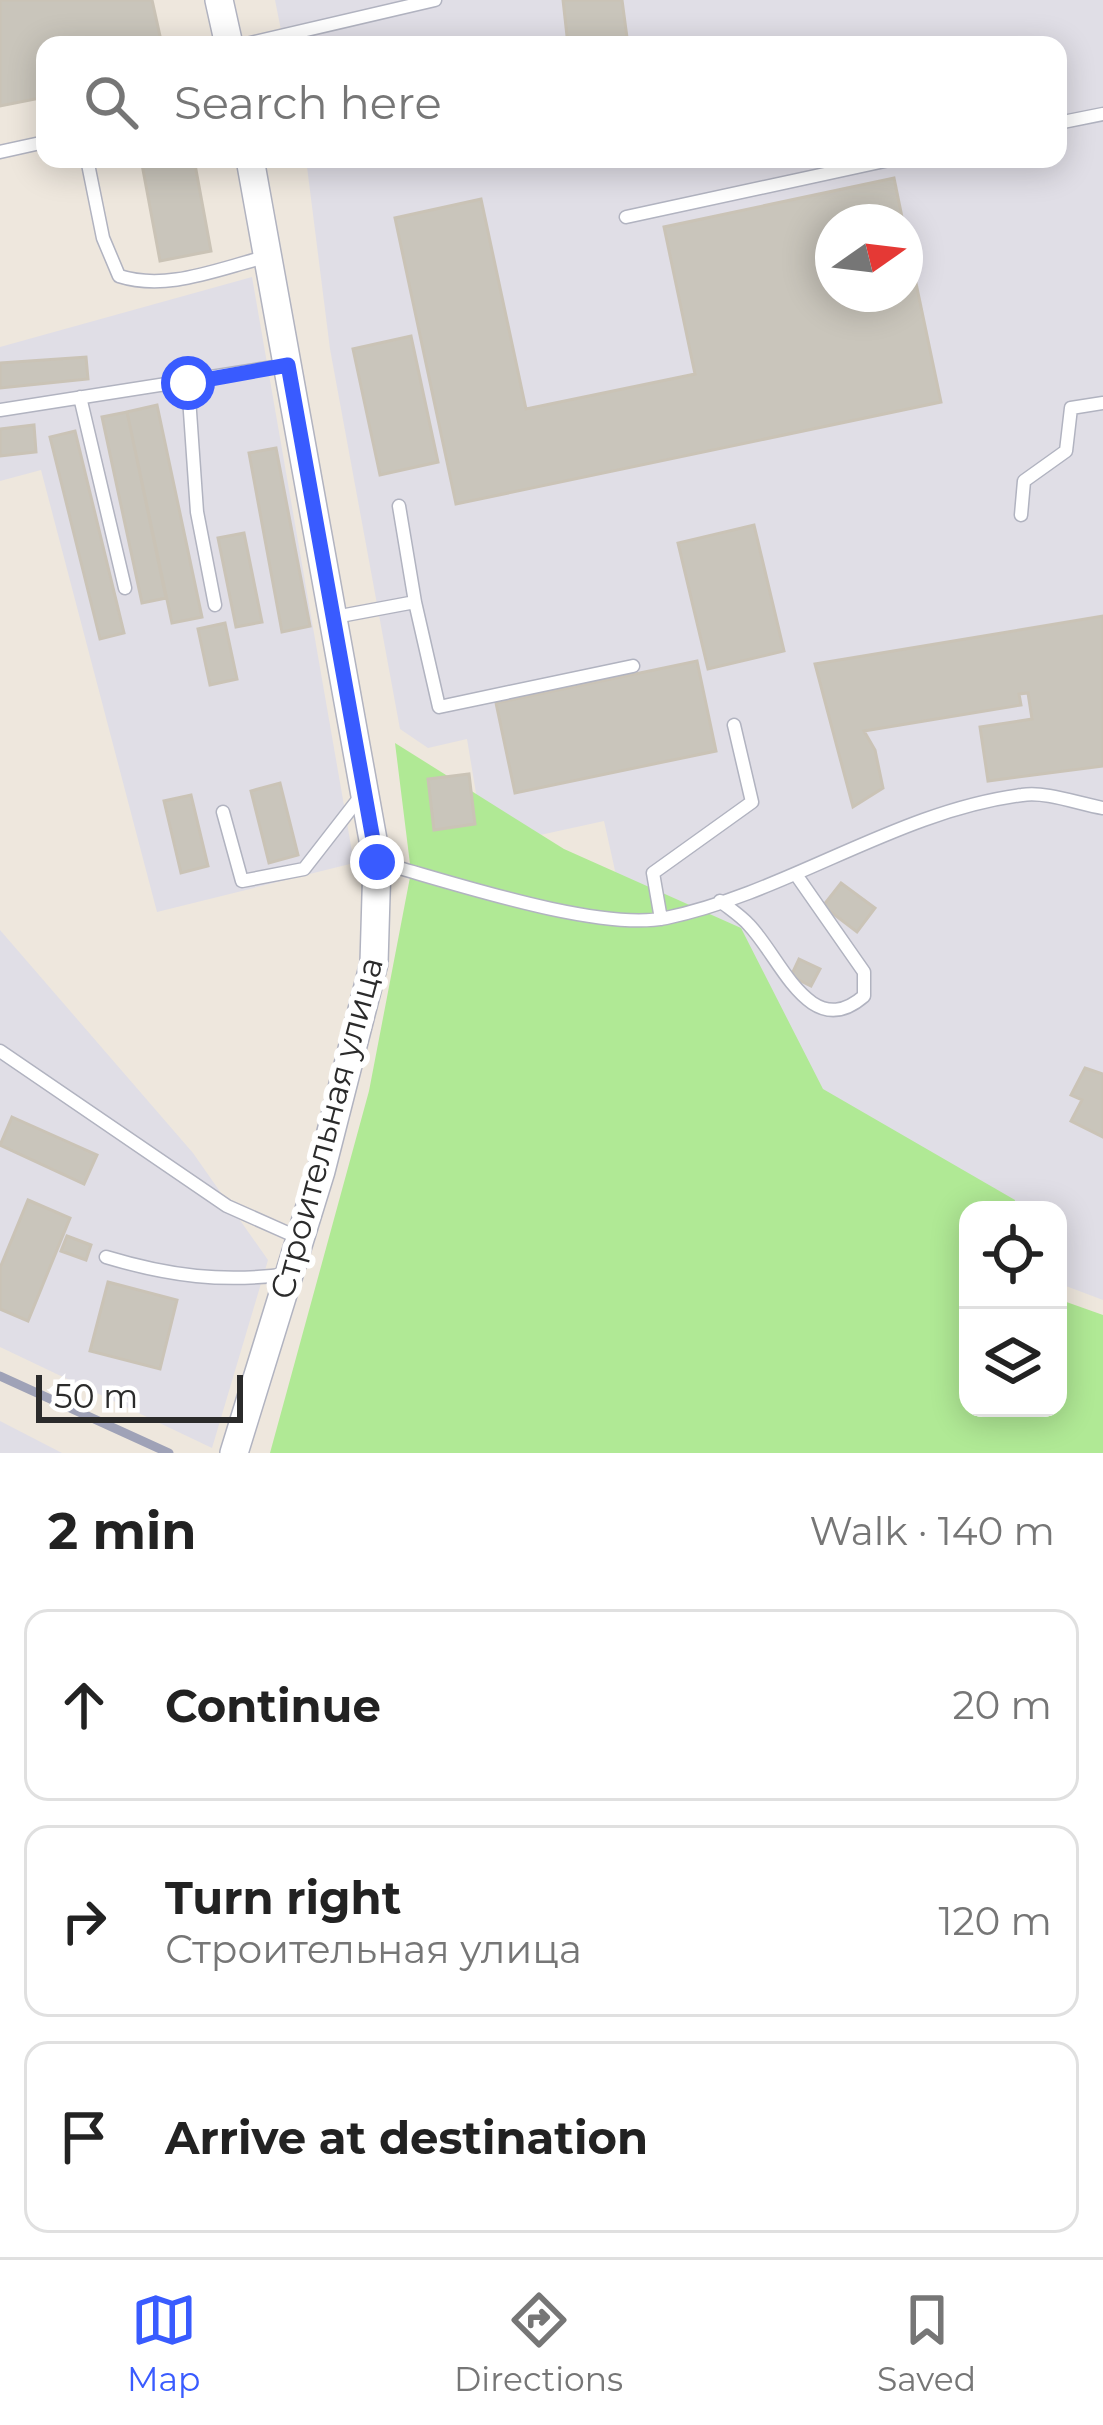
<!DOCTYPE html>
<html lang="en">
<head>
<meta charset="utf-8">
<style>
  body { margin:0; font-family:Montserrat,sans-serif; background:#f2f2f2; color:#222 }
  .controls { position:absolute; right:36px; bottom:36px; display:grid; overflow:hidden; border-radius:24px; box-shadow:0 6px 30px #0003 }
  .controls button { width:108px; height:108px; display:grid; place-items:center; padding:0; border:0; border-bottom:3px solid #e0e0e0; background:#fff; color:#222; font:60px sans-serif }
  .compass { position:absolute; left:815px; top:204px; width:108px; height:108px; border-radius:50%; background:#fff; box-shadow:0 6px 30px #0003; rotate:76deg }
  .scale { position:absolute; left:36px; bottom:30px; width:207px; box-sizing:border-box; padding-left:12px; border:6px solid #2b2b2b; border-top:0; font-size:33px; line-height:42px; white-space:nowrap; color:#2b2b2b; -webkit-text-stroke:9px #fff; paint-order:stroke }
  .stop { position:absolute; width:36px; height:36px; margin:-27px; border:9px solid #395bff; border-radius:50%; background:#fff }
  .stop.end { background:#395bff; border-color:#fff; box-shadow:0 3px 12px #0008 }
  .list { margin:0; padding:0; list-style:none }
  h2 { display:flex; justify-content:space-between; align-items:center; height:156px; margin:0; padding:0 48px; font-size:51px }
  h2 small { font-size:39px; font-weight:400; color:#767676 }
  .list li { display:grid; grid-template-columns:78px 1fr auto; gap:36px; align-items:center; box-sizing:border-box; height:192px; margin:0 24px 24px; padding:0 24px; border:3px solid #e0e0e0; border-radius:24px }
  .list b { display:block; font-size:45px; white-space:nowrap }
  .list p { margin:0; font-size:39px; white-space:nowrap; color:#767676 }
  .list em { font-size:39px; font-style:normal; color:#767676 }
  .icon { flex:none; width:66px; height:66px; fill:none; stroke:currentColor; stroke-width:2; stroke-linecap:round; stroke-linejoin:round }
  .map { position:relative; flex:none; width:1103px; height:1453px; overflow:hidden }
  .search { position:absolute; background:#fff; box-shadow:0 6px 30px #0003; left:36px; right:36px; top:36px; height:132px; display:flex; align-items:center; gap:30px; box-sizing:border-box; padding:0 42px; border-radius:24px; color:#767676; font-size:45px }
  .sheet { height:804px; background:#fff }
  nav { display:flex; justify-content:space-around; align-items:center; box-sizing:border-box; height:168px; border-top:3px solid #e0e0e0; background:#fff; font-size:33px; color:#767676 }
  nav a { display:grid; justify-items:center; gap:6px }
  nav .on { color:#395bff }
  .map>svg:first-child { display:block }
  .industrial { fill:#e0dee6; fill-rule:evenodd }
  .green { fill:#b0e995 }
  .building { fill:#c9c5bb; stroke:#cac3b6; stroke-width:3 }
  .lines { fill:none; stroke-linecap:round; stroke-linejoin:round }
  .service-casing { stroke:#b1b3c0; stroke-width:15 }
  .tertiary-casing { stroke:#b1b3c0; stroke-width:30 }
  .service { stroke:#fff; stroke-width:12 }
  .tertiary { stroke:#fff; stroke-width:27 }
  .rail { stroke:#9fa2b7; stroke-width:9 }
  .route { stroke:#395bff; stroke-width:15 }
  .labels { text-anchor:middle; dominant-baseline:central; stroke-width:12; stroke-linejoin:round; paint-order:stroke }
  .street-label { font-size:33px; fill:#2b2b2b; stroke:#fff }
</style>
</head>
<body>
<div class="map">
<svg width="1103" height="1453" viewBox="0 0 1103 1453">
  <rect width="100%" height="100%" fill="#eee7dd"/>
  <!-- industrial -->
  <path class="industrial" d="M 275,0 L 1103,0 L 1103,1300 L 1058,1283 L 1058,1210 L 992,1210 L 643,997 L 604,821 L 485,847 L 467,739 L 428,748 L 400,729 L 330,349 L 306,159 L 1058,159 L 1058,45 L 284,45 ZM 833,222 L 905,222 L 905,294 L 833,294 Z
    M 252,277 L 354,863 L 157,912 L 41,470 L 0,481 L 0,347 Z
    M 0,930 L 193,1153 L 268,1260 L 212,1448 L 0,1347 Z
    M 0,1421 L 62,1453 L 0,1453 Z"/>
  <!-- green -->
  <path class="green" d="M 395,743 L 564,849 L 741,928 L 823,1089 L 1015,1200 L 1013,1210 L 968,1210 L 968,1408 L 1058,1408 L 1058,1299 L 1103,1315 L 1103,1453 L 270,1453 L 369,1091 L 411,872 Z"/>
  <!-- building -->
  <path class="building" d="M 0,0 L 152,0 L 162,45 L 45,45 L 45,97 L 0,106 Z
    M 563,0 L 622,0 L 628,45 L 568,45 Z
    M 141,159 L 194,159 L 211,251 L 160,261 Z
    M 894,178 L 903,222 L 833,222 L 833,294 L 905,294 L 905,231 L 941,402 L 456,504 L 395,218 L 481,199 L 526,409 L 695,374 L 664,227 Z
    M 411,336 L 438,462 L 380,475 L 353,349 Z
    M 86,357 L 88,379 L 0,388 L 0,363 Z
    M 157,405 L 202,617 L 172,623 L 127,412 Z
    M 127,412 L 166,598 L 142,603 L 102,417 Z
    M 34,425 L 36,452 L 0,456 L 0,429 Z
    M 75,431 L 124,633 L 100,639 L 50,437 Z
    M 276,448 L 310,626 L 282,632 L 249,453 Z
    M 754,525 L 784,651 L 708,669 L 678,543 Z
    M 244,533 L 262,622 L 236,627 L 218,538 Z
    M 1103,616 L 1103,766 L 988,781 L 980,727 L 1032,719 L 1028,693 L 1019,694 L 1021,705 L 864,731 L 875,750 L 883,788 L 853,807 L 815,664 Z
    M 225,623 L 237,679 L 210,685 L 198,629 Z
    M 697,661 L 716,751 L 515,793 L 496,703 Z
    M 469,774 L 475,824 L 434,830 L 428,779 Z
    M 280,783 L 298,855 L 269,863 L 251,791 Z
    M 191,795 L 208,866 L 181,873 L 164,801 Z
    M 841,883 L 875,908 L 857,932 L 823,906 Z
    M 799,959 L 820,969 L 811,986 L 791,976 Z
    M 1085,1068 L 1103,1074 L 1103,1137 L 1071,1121 L 1082,1100 L 1071,1095 Z
    M 12,1117 L 97,1155 L 84,1184 L 0,1145 Z
    M 28,1200 L 70,1218 L 28,1321 L 0,1309 L 0,1268 Z
    M 67,1236 L 91,1245 L 86,1260 L 61,1251 Z
    M 108,1282 L 177,1300 L 160,1369 L 90,1351 Z"/>
  <g class="lines">
    <!-- service casing -->
    <g class="service-casing">
      <path id="service" d="M 242,45 L 435,0
        M 1058,123 L 1103,114
        M 0,152 L 45,142
        M 87,159 L 103,238 L 119,276 C 166,291 215,270 262,258
        M 626,217 L 894,159
        M 188,383 L 197,512 L 215,605
        M 80,397 L 125,588
        M 0,410 L 287,365
        M 399,506 L 415,602
        M 1021,515 L 1024,481 L 1066,451 L 1071,408 L 1103,403
        M 335,617 L 415,602 L 439,707 L 633,666
        M 223,812 L 242,881 L 304,869 L 360,797
        M 378,862 C 448,881 598,932 666,918 C 789,892 897,811 1022,795 C 1046,791 1079,804 1103,808
        M 720,901 C 730,909 741,916 749,925 C 781,958 810,1043 864,996 L 864,972 L 797,876
        M 661,919 L 653,873 L 752,802 L 734,725
        M 0,1051 L 227,1206 L 299,1238
        M 106,1257 C 169,1276 223,1283 289,1274"/>
    </g>
    <!-- tertiary casing -->
    <g class="tertiary-casing">
      <path id="tertiary" d="M 219,0 L 229,45
        M 234,1453 L 321,1171 L 374,963 L 377,862 L 250,159"/>
    </g>
    <!-- service -->
    <use href="#service" class="service"/>
    <!-- tertiary -->
    <use href="#tertiary" class="tertiary"/>
    <!-- rail -->
    <path class="rail" d="M 0,1376 L 169,1453"/>
  </g>
  <g class="lines">
    <!-- route -->
    <path class="route" d="M 188,383 L 288,365 L 377,862"/>
  </g>
  <g class="labels">
    <!-- street labels -->
    <g class="street-label">
      <text transform="translate(326 1128) rotate(-75)">Строительная улица</text>
    </g>
  </g>
</svg>
<div class="controls">
<button><svg class="icon" aria-label="locate" viewBox="0 0 24 24"><circle cx="12" cy="12" r="6"/><path d="M12 2v4M12 18v4M2 12h4M18 12h4"/></svg></button>
<button><svg class="icon" aria-label="layers" viewBox="0 0 24 24"><path d="M12 4l9 5-9 5-9-5zM3 14l9 5 9-5"/></svg></button>
</div>
<svg class="compass" viewBox="-18 -18 36 36"><path d="M0-13l5 13h-10z" fill="#e53935"/><path d="M0 13l5-13h-10z" fill="#767676"/></svg>
<div class="scale">50 m</div>
<div class="stop" style="left:188px;top:383px"></div>
<div class="stop end" style="left:377px;top:862px"></div>
<div class="search"><svg class="icon" aria-label="search" viewBox="0 0 24 24"><circle cx="10" cy="10" r="6"/><path d="M15 15l6 6"/></svg>Search here</div>
</div>
<section class="sheet">
<h2>2 min<small>Walk · 140 m</small></h2>
<ul class="list">
<li><svg class="icon" aria-label="ahead" viewBox="0 0 24 24"><path d="M12 20V5M6 11l6-6 6 6"/></svg><div><b>Continue</b></div><em>20 m</em></li>
<li><svg class="icon" aria-label="right" viewBox="0 0 24 24"><path d="M7 20v-9h11M14 6l5 5-5 5"/></svg><div><b>Turn right</b><p>Строительная улица</p></div><em>120 m</em></li>
<li><svg class="icon" aria-label="arrive" viewBox="0 0 24 24"><path d="M6 21V4h12l-3 4 3 4H6"/></svg><div><b>Arrive at destination</b></div></li>
</ul>
</section>
<nav>
<a class="on"><svg class="icon" aria-label="map" viewBox="0 0 24 24"><path d="M3 6l6-2 6 2 6-2v14l-6 2-6-2-6 2zM9 4v14M15 6v14"/></svg>Map</a>
<a><svg class="icon" aria-label="directions" viewBox="0 0 24 24"><path d="M12 3l9 9-9 9-9-9zM9 14v-3h6M13 9l2 2-2 2"/></svg>Directions</a>
<a><svg class="icon" aria-label="saved" viewBox="0 0 24 24"><path d="M7 4h10v16l-5-4-5 4z"/></svg>Saved</a>
</nav>
</body>
</html>
